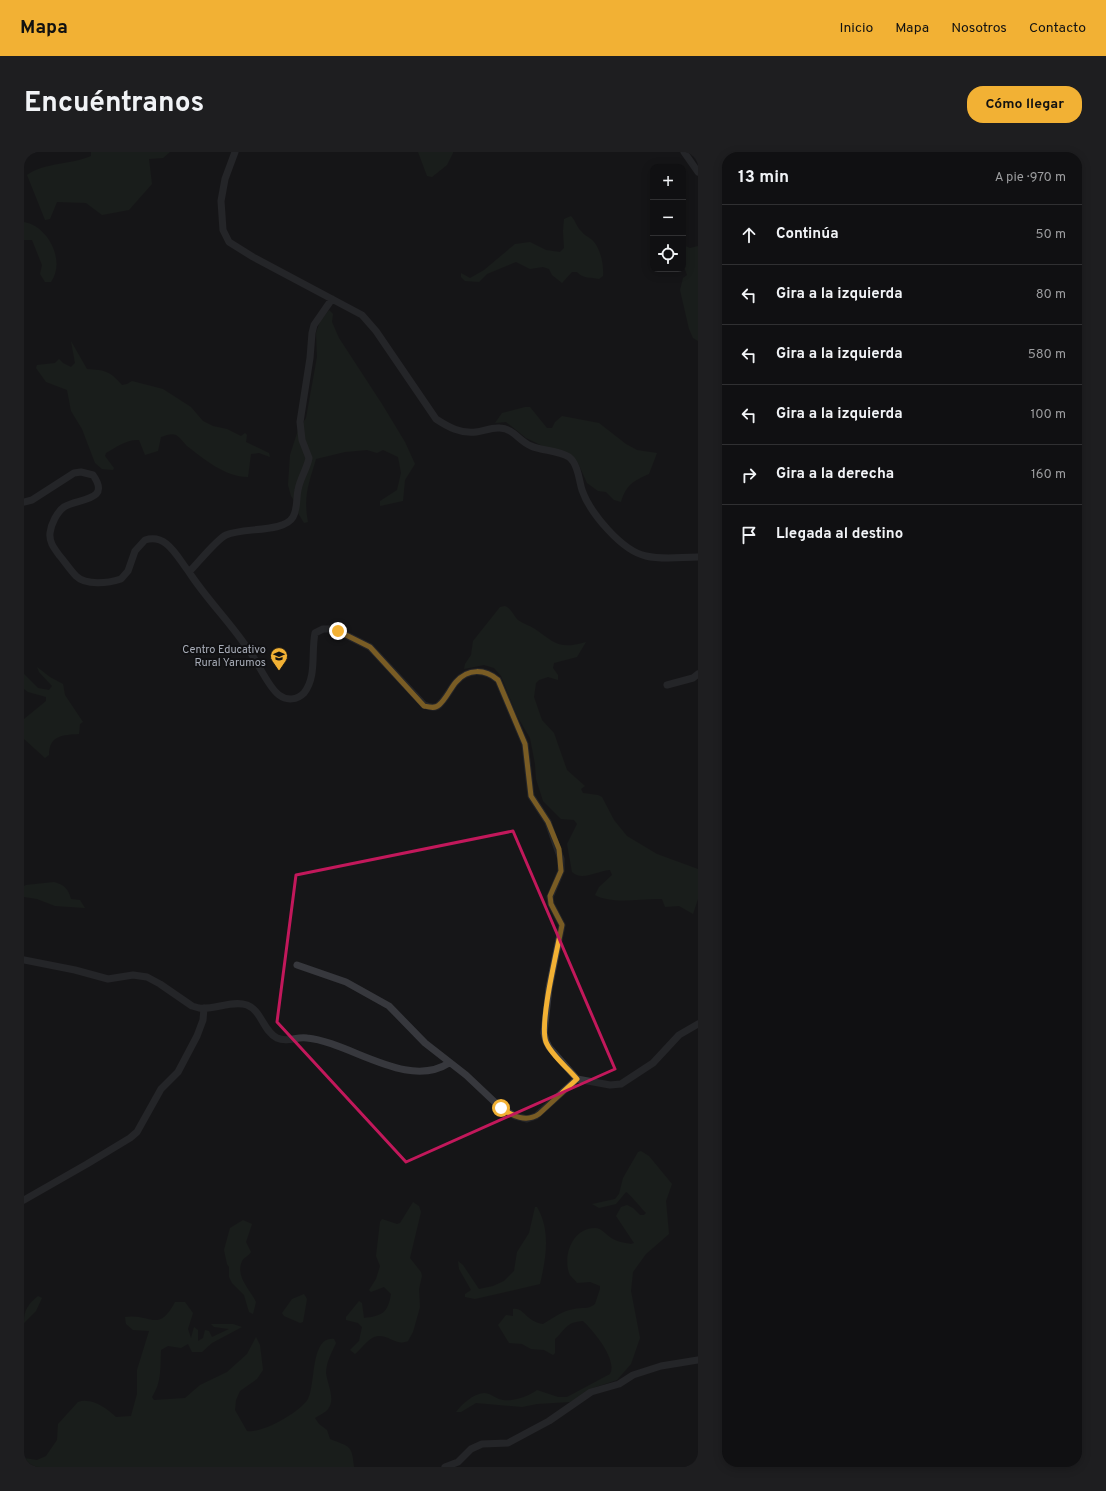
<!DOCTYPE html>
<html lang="es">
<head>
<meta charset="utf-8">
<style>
  body { margin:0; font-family:Overpass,sans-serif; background:#1e1e20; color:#f1f3f6 }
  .controls { position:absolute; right:12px; top:12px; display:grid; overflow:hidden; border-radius:8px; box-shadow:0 2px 10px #0003 }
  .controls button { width:36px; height:36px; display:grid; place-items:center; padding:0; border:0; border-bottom:1px solid #303032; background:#101012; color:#f1f3f6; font:20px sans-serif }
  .stop { position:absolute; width:12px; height:12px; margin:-9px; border:3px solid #f2b134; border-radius:50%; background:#fff }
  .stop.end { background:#f2b134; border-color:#fff; box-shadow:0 1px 4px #0008 }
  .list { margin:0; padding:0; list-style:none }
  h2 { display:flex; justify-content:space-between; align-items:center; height:52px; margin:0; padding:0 16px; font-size:17px }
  h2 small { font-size:13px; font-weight:400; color:#9c9d9f }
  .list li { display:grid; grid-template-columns:26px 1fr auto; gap:12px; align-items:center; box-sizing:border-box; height:60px; padding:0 16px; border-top:1px solid #303032 }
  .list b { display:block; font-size:15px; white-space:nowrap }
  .list em { font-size:13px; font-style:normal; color:#9c9d9f }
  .icon { flex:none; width:22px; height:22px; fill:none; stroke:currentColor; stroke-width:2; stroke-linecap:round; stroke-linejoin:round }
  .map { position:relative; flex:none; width:674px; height:1315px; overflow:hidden; border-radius:16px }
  header { display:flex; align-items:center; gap:24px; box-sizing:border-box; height:56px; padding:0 20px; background:#f2b134; color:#111 }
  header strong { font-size:19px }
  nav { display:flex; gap:22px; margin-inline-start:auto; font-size:14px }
  .intro { display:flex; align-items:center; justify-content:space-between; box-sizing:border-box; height:96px; padding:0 24px }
  h1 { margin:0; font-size:28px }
  .button { padding:10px 18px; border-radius:16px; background:#f2b134; color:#111; font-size:14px; font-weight:700 }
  main { display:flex; gap:24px; padding:0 24px }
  aside { flex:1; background:#101012; border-radius:16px; box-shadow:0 2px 10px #0003 }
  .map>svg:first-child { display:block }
  .green { fill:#1e261f }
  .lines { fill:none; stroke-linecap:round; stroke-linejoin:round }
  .minor { stroke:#37383d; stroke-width:7 }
  .route { stroke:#f2b134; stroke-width:5 }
  .marked { fill:none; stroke:#c2185b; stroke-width:3; stroke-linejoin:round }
  .labels { text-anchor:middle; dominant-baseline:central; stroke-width:4; stroke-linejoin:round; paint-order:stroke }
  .poi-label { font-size:11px; fill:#a8adb8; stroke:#111113; text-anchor:end }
</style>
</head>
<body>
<header>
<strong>Mapa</strong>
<nav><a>Inicio</a><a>Mapa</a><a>Nosotros</a><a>Contacto</a></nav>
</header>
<div class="intro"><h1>Encuéntranos</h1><a class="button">Cómo llegar</a></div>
<main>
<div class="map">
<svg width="674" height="1315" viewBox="0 0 674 1315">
  <rect width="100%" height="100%" fill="#161618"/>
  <!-- green -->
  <path class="green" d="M 67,0 L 146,0 L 139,6 L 125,7 L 128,32 L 105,58 L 78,63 L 62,51 L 33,50 L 26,67 L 21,68 L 3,23 C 21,10 47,13 67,4 Z
    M 394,0 L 429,0 L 429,1 L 423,13 L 408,25 L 403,24 Z
    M 547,64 C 552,69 552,74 557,79 C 560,83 563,84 567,87 C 576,94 580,112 579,124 L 575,127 C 567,125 559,127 553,120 L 548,120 L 538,131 L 528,123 L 525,117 L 519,115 L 506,117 L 492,110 L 463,122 L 455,130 L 441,129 L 437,125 L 437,121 L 446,126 L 460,118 L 491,92 L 506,90 L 522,98 L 536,100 L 540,96 L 539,79 L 540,67 Z
    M 0,70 C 24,74 42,109 27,130 L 21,130 L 16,122 L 18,113 L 8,88 L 0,88 Z
    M 659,93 L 666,96 L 674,94 L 674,189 L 669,186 L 665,177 L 656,138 L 659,126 L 663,123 L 659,112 Z
    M 305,158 L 309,162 L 308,170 L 315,186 L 358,252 L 381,290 L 391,312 L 381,328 L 379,349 L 356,354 L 356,349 L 373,338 L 377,321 L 374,305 L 359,298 L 353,301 L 343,298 L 321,300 L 292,307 C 285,331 279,344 284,370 L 280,371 L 274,361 L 275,356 L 267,344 L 264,333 L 266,303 L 274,278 L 282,266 L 293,205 L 292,181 L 296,169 Z
    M 47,189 L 63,217 C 81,218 86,219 98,233 L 103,232 L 108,229 L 139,237 L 167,255 L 179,269 L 189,274 L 203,277 L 217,284 L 221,281 L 223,283 L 222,290 L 245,301 L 246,305 L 235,301 L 227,302 L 224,325 C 201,325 180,307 163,294 C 160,291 156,285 152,283 C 147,281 141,284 137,285 L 134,299 L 121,303 L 115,288 C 103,287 92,295 82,301 L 81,304 L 90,316 L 89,318 L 78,317 L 71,311 L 58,277 L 47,259 L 43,238 L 22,230 L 12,216 L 13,213 L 31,211 L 35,207 L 39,211 L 47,215 L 51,211 Z
    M 501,255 L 506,255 L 523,276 L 528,276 L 531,270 L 538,264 L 575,271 L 602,292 L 613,298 L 633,301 L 625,322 C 609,329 602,333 597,350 L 590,348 L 582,340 L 574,339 L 563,331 L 554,311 L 502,286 L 482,270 L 471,271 L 478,261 Z
    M 481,454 C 488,457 489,463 494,468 C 499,472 505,473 511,477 C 531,491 535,498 562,490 L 553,505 L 530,511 L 529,516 L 534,523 L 534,528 L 524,525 L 515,528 L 512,531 L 510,545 L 518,568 L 530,581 L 543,618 L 561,634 L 557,637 L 559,641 L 574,643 L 578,645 L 590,668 L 603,684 L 633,702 L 674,717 L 674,747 L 669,762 L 655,754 L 641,755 L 638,747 C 618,746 589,753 571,743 L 575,735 L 588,723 L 586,718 C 575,718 558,730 548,720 L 543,692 L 553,672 L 550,668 L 537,667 L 519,649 L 512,627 L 511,612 L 506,586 L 493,564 L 477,524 L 470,516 L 460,513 L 440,517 L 441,512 L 447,503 L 449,489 L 476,455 Z
    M 13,515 L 26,525 L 39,532 L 41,543 L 59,570 L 56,572 L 55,582 C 39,583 25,583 25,603 L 21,606 L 0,587 L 0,567 L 22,549 L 22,545 L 4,540 L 0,537 L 0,522 L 14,536 L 25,538 L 28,534 L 15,520 Z
    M 30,730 C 41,733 44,737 47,747 L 56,748 L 61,756 L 31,754 L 13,747 L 0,745 L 0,734 L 2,733 Z
    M 617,999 L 625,1004 L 648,1032 L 642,1049 L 645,1082 L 622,1102 L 609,1120 L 607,1139 L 616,1186 L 607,1212 L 593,1228 L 569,1236 L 554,1247 L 546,1250 L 513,1252 L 498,1255 L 452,1251 L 437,1260 L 432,1260 C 438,1252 449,1242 460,1241 C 465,1241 470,1245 475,1247 C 486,1251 504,1245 513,1238 L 534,1245 L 543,1245 L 586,1222 C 594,1208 569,1178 559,1169 C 542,1170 542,1177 531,1187 L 531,1201 L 529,1203 L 520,1198 L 507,1197 L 498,1192 L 485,1191 L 474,1173 L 482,1163 L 489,1164 L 489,1157 C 500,1155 502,1170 519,1172 C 529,1166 538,1159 550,1157 C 558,1155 564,1158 571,1152 L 576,1137 L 576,1134 L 566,1130 L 553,1131 C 551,1128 546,1124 545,1121 C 539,1102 549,1076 571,1076 C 578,1076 583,1084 589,1087 C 594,1090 602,1091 607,1092 L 610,1091 L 592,1064 L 597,1055 L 603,1053 L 609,1056 L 616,1063 L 620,1063 L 622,1061 C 618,1057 605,1041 602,1040 L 592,1052 L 575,1056 L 568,1052 L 591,1047 L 595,1042 L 599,1026 L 614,1000 Z
    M 389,1050 L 395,1054 L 397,1060 L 386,1106 L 397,1120 L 398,1124 L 395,1137 L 396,1155 L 389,1180 L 384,1189 C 372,1195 363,1180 350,1185 C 343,1188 337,1197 331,1202 L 326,1198 L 335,1189 L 338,1175 L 334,1171 L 322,1168 L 322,1165 L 335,1149 L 338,1151 L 340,1166 C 358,1164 364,1161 367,1142 L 360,1135 L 347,1140 L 345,1138 L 352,1127 L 356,1114 L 352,1104 L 356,1070 L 358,1067 L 373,1072 L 376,1071 Z
    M 511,1055 L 513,1055 C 527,1079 522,1106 516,1132 L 451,1147 L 441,1145 L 441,1142 L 447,1138 L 435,1117 L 434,1109 L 439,1113 L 455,1137 L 469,1134 L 480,1129 L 490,1119 L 493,1100 L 505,1081 Z
    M 219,1068 L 228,1072 L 222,1090 L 227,1100 C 225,1104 220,1105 218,1109 C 211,1125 226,1137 232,1150 L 229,1162 L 225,1160 L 220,1143 L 208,1131 L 205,1125 L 205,1115 L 203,1112 L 200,1098 L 206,1076 Z
    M 280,1142 L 283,1147 L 279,1170 L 276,1171 L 260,1164 L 258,1161 L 268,1147 Z
    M 14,1144 L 18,1146 L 12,1159 L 0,1171 C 0,1158 4,1152 14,1144 Z
    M 151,1150 L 161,1150 L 169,1161 L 164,1177 L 167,1186 L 170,1175 L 174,1178 L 174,1189 L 179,1186 L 181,1178 L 185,1179 L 188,1185 L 205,1177 L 190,1175 L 187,1172 L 209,1172 L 218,1175 L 188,1191 L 178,1200 L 168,1200 L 164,1192 L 157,1196 L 144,1194 L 137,1198 C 136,1215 138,1230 128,1245 L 130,1248 L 161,1246 L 176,1233 L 203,1220 L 223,1202 L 232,1185 L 236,1193 L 239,1218 L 233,1227 L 216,1239 L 212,1248 L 211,1258 L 223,1279 C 238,1282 276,1260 284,1247 C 292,1233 286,1184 310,1187 L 312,1191 C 308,1200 302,1210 302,1221 C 303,1231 312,1248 304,1257 C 301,1261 295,1263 291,1266 L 295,1272 L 303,1278 L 306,1287 C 326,1295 328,1293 330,1315 L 0,1315 L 0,1306 L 13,1308 L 22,1304 L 33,1288 L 34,1272 L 54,1250 C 68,1245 83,1257 92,1265 L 107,1264 L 113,1242 L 113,1218 L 125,1179 L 109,1178 L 102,1172 L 101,1165 C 127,1161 134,1182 151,1150 Z"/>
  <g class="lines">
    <!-- minor -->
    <path class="minor" d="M 211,0 L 201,27 L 197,49 L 199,78 L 205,90 L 229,105 L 338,163 L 352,179 L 412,267 C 424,275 437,282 452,280 C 460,279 468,275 476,276 C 490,277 495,289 507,294 C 518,299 534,298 545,305 C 554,312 555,328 558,338 C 566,361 598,399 622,404 C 639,408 657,405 674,405
      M 660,0 L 674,20
      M 0,350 L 8,348 L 50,321 L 57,320 L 69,323 C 88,350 53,346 40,355 C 33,360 27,372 26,381 C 25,390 30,396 35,403 C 41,410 46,418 52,424 C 62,434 85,431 97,427 L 104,419 L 111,399 L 121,388 C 143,381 153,405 165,420 C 174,411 193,387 202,383 C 219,375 260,381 269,365 C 274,356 272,347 274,338 C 276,326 283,317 285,306 L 278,288 L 276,270 L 286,206 L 288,181 L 290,173 L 308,147
      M 165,420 C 183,448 208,472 226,500 C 235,512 244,535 255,543 C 263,549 273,548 280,541 C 293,525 287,500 291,481 L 299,477 L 305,477 L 314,479 L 346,495 L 400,553 C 405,555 411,557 415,553 C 422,547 426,537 432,530 C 444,516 461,517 474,528 L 501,592 L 507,644 L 524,670 L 537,707 L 537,719 L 526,745 L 527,752 L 538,773 L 525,836 L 520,881 L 522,889 L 525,895 L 553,927 L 586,933 L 597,932 L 629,911 L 655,883 L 674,872
      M 643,533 L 669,526 L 674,522
      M 0,808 L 51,818 L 84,827 L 109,823 L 123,825 L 136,832 L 168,854 L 175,856 C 190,858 208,848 223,853 C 238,859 239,879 253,886 C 264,891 273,884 283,886 C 326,890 383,938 425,911
      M 273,813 L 322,830 L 365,854 L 401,891 L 442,923 L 477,956 L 491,964 L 503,967 L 512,964 L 553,927
      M 0,1048 L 63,1012 L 106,986 L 113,980 L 137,937 L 154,920 L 173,884 L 179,868 L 180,856
      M 421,1315 L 434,1310 L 447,1297 L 458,1292 L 484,1291 L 525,1269 L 567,1240 L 595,1232 L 609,1223 L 637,1214 L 674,1208"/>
  </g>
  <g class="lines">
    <!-- route -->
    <path class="route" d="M 314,479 L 346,495 L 400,554 C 405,555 411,557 415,553 C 422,547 426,537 432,530 C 444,516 461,517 474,528 L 501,592 L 507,644 L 524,670 L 535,697 L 537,719 L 526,744 L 527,752 L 538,773 L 537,778 C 533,799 515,872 522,890 C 527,903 544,916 553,927 L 515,962 C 502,971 489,964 477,956"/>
  </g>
  <!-- marked area -->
  <path d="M0 0H674V1315H0ZM 489,679 L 591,917 L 382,1010 L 253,870 L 272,723 Z" fill="#161618" fill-opacity=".55" fill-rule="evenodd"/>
  <path class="marked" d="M 489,679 L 591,917 L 382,1010 L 253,870 L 272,723 Z"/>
  <!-- icons -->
  <defs>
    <g id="school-pin" transform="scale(0.9)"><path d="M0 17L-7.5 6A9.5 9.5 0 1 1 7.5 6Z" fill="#f2b134" stroke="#111113"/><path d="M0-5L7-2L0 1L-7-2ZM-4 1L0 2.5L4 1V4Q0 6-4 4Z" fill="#111"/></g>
  </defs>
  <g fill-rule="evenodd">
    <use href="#school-pin" x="255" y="504"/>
  </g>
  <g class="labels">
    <!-- poi labels -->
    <g class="poi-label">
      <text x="242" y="498">Centro Educativo<tspan x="242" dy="13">Rural Yarumos</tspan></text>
    </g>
  </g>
</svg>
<div class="controls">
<button>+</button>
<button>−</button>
<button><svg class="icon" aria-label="locate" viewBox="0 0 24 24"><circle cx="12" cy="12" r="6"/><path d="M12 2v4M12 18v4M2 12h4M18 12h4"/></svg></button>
</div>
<div class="stop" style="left:477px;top:956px"></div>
<div class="stop end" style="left:314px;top:479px"></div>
</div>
<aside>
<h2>13 min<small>A pie · 970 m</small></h2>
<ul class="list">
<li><svg class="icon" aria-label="ahead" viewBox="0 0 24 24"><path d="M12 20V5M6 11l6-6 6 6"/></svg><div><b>Continúa</b></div><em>50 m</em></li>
<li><svg class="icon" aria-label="left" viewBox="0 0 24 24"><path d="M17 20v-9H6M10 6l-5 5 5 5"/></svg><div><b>Gira a la izquierda</b></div><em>80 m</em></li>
<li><svg class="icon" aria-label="left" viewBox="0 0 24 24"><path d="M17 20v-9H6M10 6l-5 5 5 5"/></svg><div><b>Gira a la izquierda</b></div><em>580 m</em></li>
<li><svg class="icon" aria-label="left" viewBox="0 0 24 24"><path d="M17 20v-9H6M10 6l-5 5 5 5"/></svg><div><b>Gira a la izquierda</b></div><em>100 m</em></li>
<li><svg class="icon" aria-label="right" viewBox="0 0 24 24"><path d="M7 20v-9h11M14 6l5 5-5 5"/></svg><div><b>Gira a la derecha</b></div><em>160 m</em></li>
<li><svg class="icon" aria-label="arrive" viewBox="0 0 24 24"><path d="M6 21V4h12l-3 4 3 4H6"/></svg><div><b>Llegada al destino</b></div></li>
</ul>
</aside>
</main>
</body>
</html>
